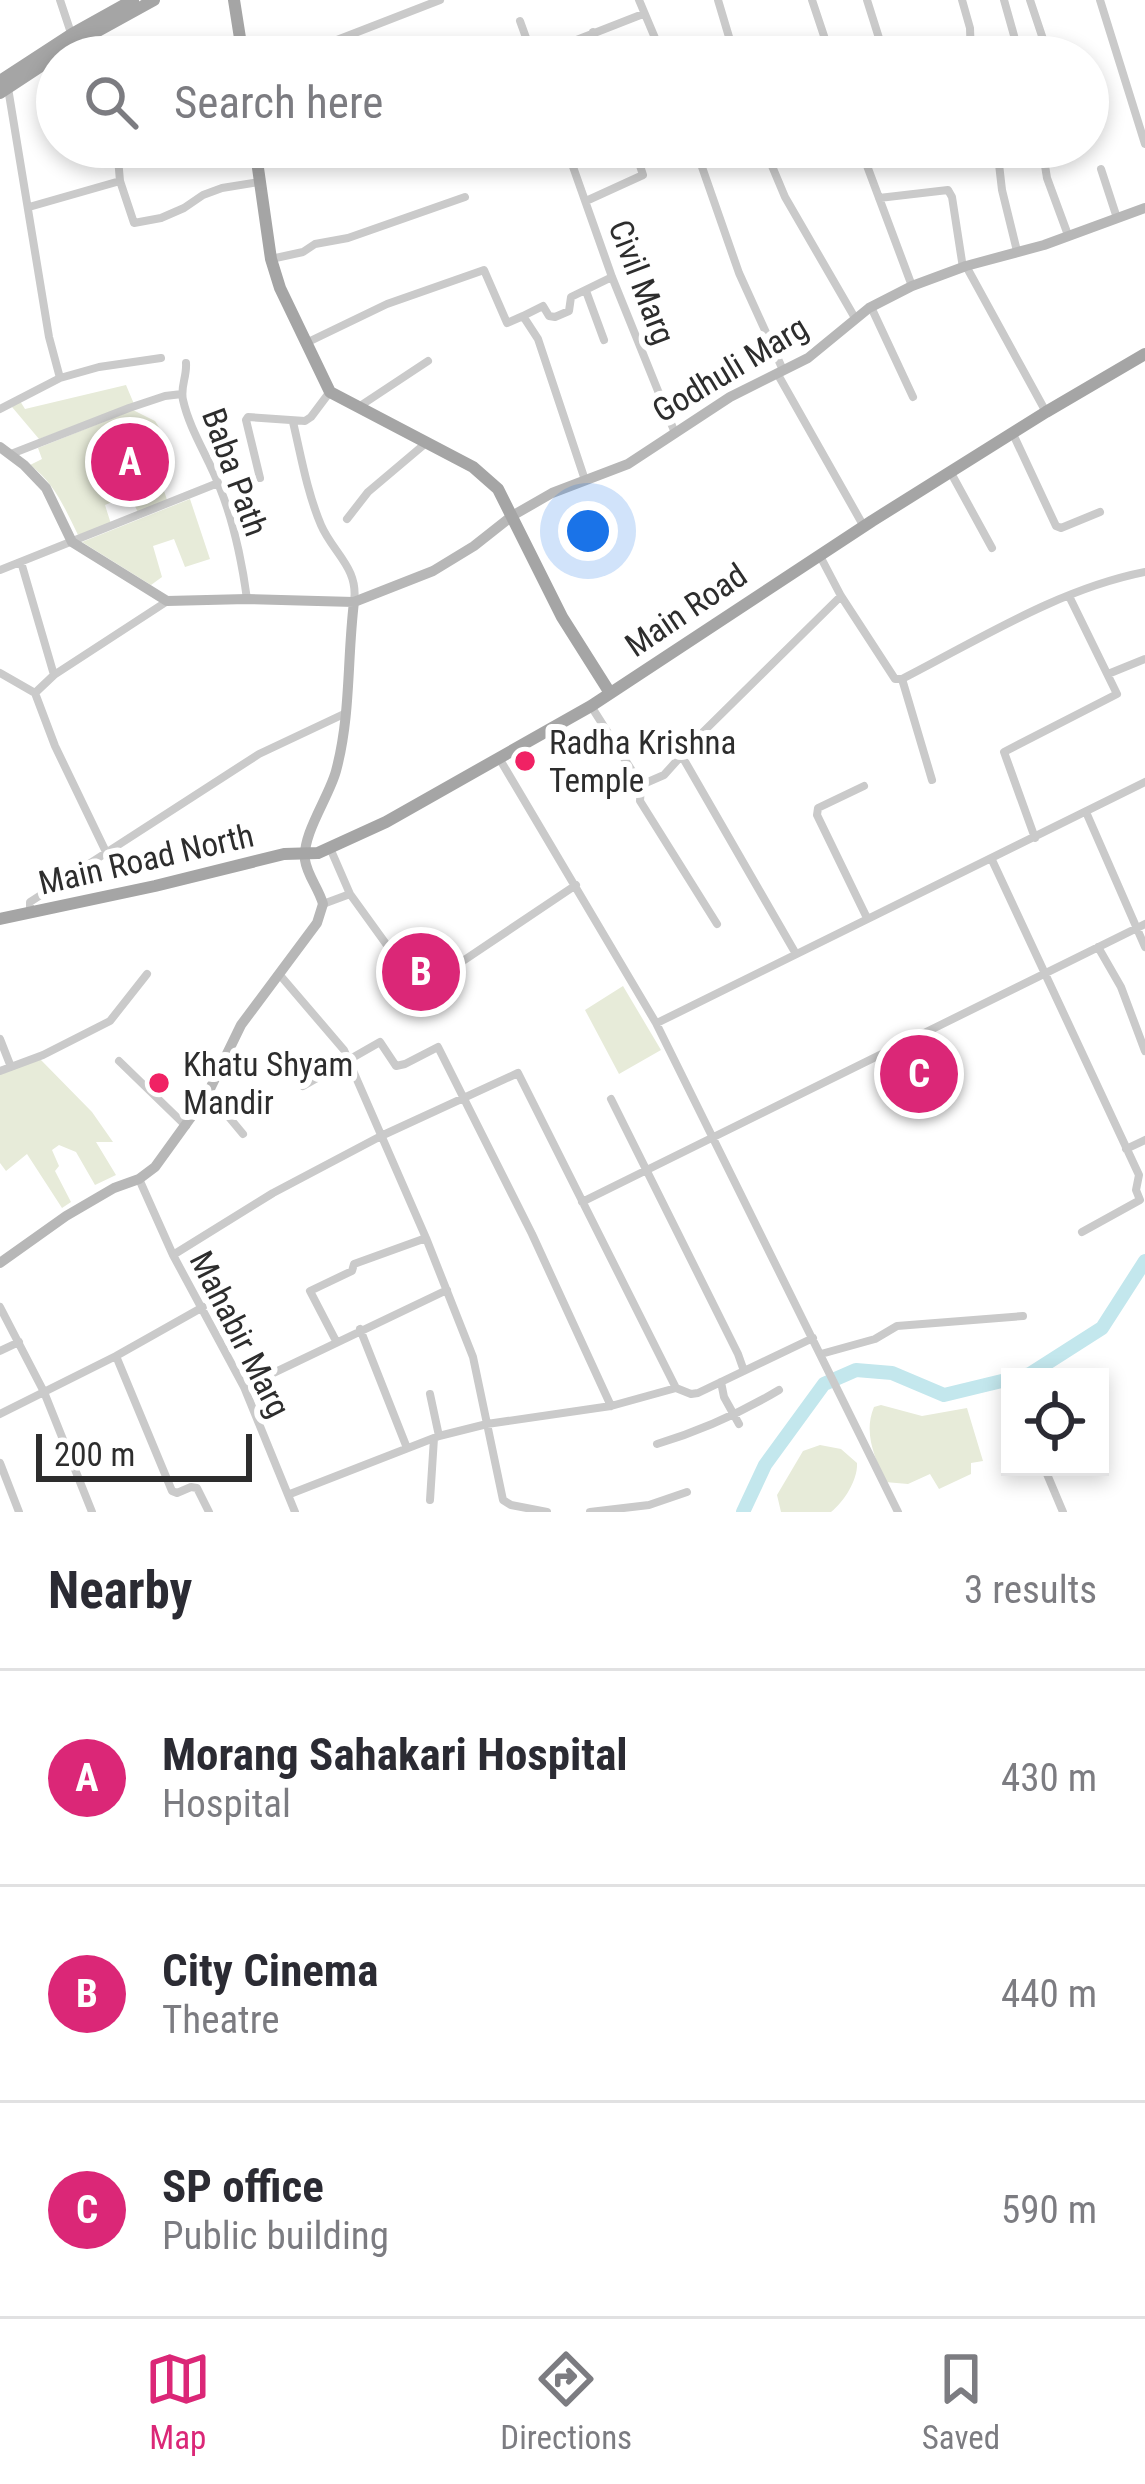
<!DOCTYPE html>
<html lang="en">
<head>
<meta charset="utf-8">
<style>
  body { margin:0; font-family:"Roboto Condensed",sans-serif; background:#f7f7f7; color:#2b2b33 }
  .controls { position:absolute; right:36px; bottom:36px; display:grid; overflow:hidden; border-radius:0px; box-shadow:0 6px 18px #0003 }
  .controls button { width:108px; height:108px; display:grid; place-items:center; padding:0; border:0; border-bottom:3px solid #e1e1e2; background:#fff; color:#2b2b33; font:60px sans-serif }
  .scale { position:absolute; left:36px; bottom:30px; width:216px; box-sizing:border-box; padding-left:12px; border:6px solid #2d2d2d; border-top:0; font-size:33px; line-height:42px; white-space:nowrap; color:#2d2d2d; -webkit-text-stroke:9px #fff; paint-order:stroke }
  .you { position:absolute; left:588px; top:531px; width:42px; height:42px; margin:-30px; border:9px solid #fff; border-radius:50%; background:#1a73e8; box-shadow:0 0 0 18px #1a73e833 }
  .badge { display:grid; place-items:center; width:78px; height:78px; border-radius:50%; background:#db2777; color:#fff; font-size:39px; font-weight:700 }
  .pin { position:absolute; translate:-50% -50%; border:6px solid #fff; box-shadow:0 3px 12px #0006 }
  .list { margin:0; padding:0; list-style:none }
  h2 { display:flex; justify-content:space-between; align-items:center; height:156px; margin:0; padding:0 48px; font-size:51px }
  h2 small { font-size:39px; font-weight:400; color:#7c7c81 }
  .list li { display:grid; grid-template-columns:78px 1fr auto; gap:36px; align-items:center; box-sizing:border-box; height:216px; padding:0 48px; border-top:3px solid #e1e1e2 }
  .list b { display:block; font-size:45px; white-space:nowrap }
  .list p { margin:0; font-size:39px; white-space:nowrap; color:#7c7c81 }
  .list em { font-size:39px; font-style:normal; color:#7c7c81 }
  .icon { flex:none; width:66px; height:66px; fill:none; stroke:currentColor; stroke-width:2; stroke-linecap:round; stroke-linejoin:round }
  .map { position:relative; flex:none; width:1145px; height:1512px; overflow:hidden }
  .search { position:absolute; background:#fff; box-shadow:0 6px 18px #0003; left:36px; right:36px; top:36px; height:132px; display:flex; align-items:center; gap:30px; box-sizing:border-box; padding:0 42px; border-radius:66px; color:#7c7c81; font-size:45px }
  .sheet { height:804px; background:#fff }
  nav { display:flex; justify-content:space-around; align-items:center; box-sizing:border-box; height:168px; border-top:3px solid #e1e1e2; background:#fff; font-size:33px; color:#7c7c81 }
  nav a { display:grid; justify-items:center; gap:6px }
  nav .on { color:#db2777 }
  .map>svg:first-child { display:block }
  .green { fill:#e7ebd9 }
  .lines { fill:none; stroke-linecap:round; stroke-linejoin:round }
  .river { stroke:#c3e7ed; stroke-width:14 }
  .street { stroke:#cacaca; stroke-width:8 }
  .secondary { stroke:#b7b7b7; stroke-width:10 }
  .primary { stroke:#a5a5a5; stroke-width:12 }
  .poi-dot { fill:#f02264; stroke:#fff; stroke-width:4.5 }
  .labels { text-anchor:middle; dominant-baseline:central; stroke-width:12; stroke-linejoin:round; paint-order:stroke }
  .street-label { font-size:33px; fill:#2d2d2d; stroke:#fff }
  .poi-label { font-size:33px; fill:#2d2d2d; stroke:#fff; text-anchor:start }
</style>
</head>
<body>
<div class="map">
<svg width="1145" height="1512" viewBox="0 0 1145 1512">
  <rect width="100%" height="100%" fill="#fff"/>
  <!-- green -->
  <path class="green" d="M 126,385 L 134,404 L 39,439 L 12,407 L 20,401 L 25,409 Z
    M 133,410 L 155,421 L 164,435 L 148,442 L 168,503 L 139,514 L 129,495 L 105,505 L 111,524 L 78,535 C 65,509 55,483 30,465 L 42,459 L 38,448 Z
    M 190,499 L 210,559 L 185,567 L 174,539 L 153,546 L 162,577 L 151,585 L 82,542 Z
    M 623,986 L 661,1050 L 619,1074 L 585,1010 Z
    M 40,1059 L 92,1112 L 113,1142 L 96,1142 L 116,1175 L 95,1185 L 76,1152 L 59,1145 L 52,1150 L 59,1166 L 55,1171 L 71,1202 L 62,1208 L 27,1154 L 6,1171 L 0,1163 L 0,1074 Z
    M 881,1405 L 922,1416 L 967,1408 L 983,1461 L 971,1463 L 971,1474 L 939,1489 L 930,1474 L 908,1484 L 885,1482 C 875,1457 863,1433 874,1407 Z
    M 820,1445 L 841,1449 L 857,1463 C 858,1479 845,1501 831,1512 L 781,1512 L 777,1495 L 803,1451 Z"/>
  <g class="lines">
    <!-- river -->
    <path class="river" d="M 1017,1377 L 1030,1374 L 1102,1328 L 1145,1261
      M 743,1512 L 765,1465 L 824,1384 L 856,1370 L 892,1373 L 944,1395 L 1010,1379"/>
    <!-- street -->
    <path class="street" d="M 60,0 L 71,33
      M 639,0 L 663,57
      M 718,0 L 735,57
      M 812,0 L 831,57
      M 867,0 L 885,57
      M 962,0 L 970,28 L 971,57
      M 1004,0 L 1020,57
      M 1030,0 L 1049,57
      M 1100,0 L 1145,144
      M 520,21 L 533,57
      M 593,32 L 602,57
      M 91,36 L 98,57
      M 293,57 L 440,0
      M 533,57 L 643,14
      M 8,88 L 49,337 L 60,378
      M 117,147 L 120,181 L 134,223 L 161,218 L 184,208 L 203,195 L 222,188 L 259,182
      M 566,147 L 612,277 L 675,433
      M 695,147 L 739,273 L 783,370
      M 764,147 L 785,197 L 855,318
      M 860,147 L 912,286
      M 997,147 L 1002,190 L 1017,251
      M 1042,147 L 1047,178 L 1068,235
      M 256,154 L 286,147
      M 1101,169 L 1117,218
      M 879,198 L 948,190 L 952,197 L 963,268
      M 586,201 L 643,175 L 634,147
      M 29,207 L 120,181
      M 271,259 L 303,252 L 315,244 L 348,238 L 465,197
      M 966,266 L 1046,412
      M 586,291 L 604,340
      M 871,307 L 913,397
      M 523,316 L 543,306 L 549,316 L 555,317 L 569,311 L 571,297 L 612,277
      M 306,343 L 387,304 L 484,270 L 507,323 L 523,316 L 538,339 L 585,480
      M 186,363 C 187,377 180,387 183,400 C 190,431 209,458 220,488 C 234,523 242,562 247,599
      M 777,373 L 863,525
      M 360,406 L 428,361
      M 0,409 L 60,378 L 99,367 L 161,358
      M 293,422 C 301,456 307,492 321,525 C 333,553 359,568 354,602
      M 1013,434 L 1056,526 L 1061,528 L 1100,512
      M 11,454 L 129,408 L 165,396 L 182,394
      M 951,473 L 992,548
      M 260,478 L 246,420 L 248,417 L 305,421 L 311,417 L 329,393
      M 347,519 L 368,492 L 426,443
      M 820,556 L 841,596 L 895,679 L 902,679 C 980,639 1059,589 1145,572
      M 21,562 L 54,675
      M 0,570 L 218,483
      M 0,673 L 35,693
      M 1108,674 L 1145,659
      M 902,679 L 932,780
      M 591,706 L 641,785 L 640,801 L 717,924
      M 499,758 L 656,1023 L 898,1512
      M 683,758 L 796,954
      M 641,785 L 664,775 L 700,735 L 841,596
      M 864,786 L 818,808 L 817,815 L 867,918
      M 1086,812 L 1145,947
      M 1035,838 L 1004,752 L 1117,694 L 1069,596
      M 330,848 L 350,894
      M 107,854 L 55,746 L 35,693 L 54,675 L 166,602
      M 992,860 L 1139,1175 L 1136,1190 L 1140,1200 L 1082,1232
      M 323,904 L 350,894 L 415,984
      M 30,914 L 30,902 L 259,754 L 346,713
      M 1098,947 L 1121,987 L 1145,1051
      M 448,971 L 576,885
      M 279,974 L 344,1050 L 426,1238 L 473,1357 L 503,1500 L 511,1505 L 547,1512
      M 657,1023 L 1145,782
      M 0,1039 L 11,1067
      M 119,1061 L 186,1126
      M 0,1071 L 43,1055 L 110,1021 L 147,974
      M 303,1086 L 380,1042 L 396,1066 L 405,1064 L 438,1047 L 532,1234 L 611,1406
      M 208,1092 L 243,1134
      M 611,1099 L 738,1354 L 744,1371
      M 1126,1149 L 1145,1140
      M 139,1179 L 173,1255 L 244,1387 L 295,1512
      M 582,1202 L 1145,924
      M 173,1255 L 273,1193 L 381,1136 L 518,1073 L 676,1388
      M 0,1307 L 44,1392 L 92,1512
      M 360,1329 L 407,1448
      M 336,1341 L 310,1291 L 352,1271 L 354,1264 L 426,1238
      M 0,1351 L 19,1342
      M 821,1354 L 875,1339 L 897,1326 L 1023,1316
      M 116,1356 L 172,1491 L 177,1493 L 191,1487 L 197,1488 L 209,1512
      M 721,1382 L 724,1397 L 739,1424
      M 244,1387 L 447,1290
      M 430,1394 L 439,1436
      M 0,1414 L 116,1356 L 203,1307
      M 657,1444 C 700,1431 742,1412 779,1390
      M 0,1463 L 19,1512
      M 1044,1467 L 1063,1512
      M 290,1494 L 439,1436 L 487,1424 L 611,1406 L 676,1388 L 691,1394 L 698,1393 L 813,1338
      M 430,1500 L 434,1438
      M 590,1512 L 649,1505 L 687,1492"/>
    <!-- secondary -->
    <path class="secondary" d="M 0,447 L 24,465 L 46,488 L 72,542 L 167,601 L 247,599 L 354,602 L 433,571 L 474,546 L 512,516 L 552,493 L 628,464 L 730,397 L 808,358 L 869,308 L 912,286 L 966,266 L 1044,245 L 1145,208
      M 0,1263 L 66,1216 L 114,1188 L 139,1179 L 155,1167 L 207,1095 L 241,1025 L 317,923 L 323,904 C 319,889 307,875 305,860 C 302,834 329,797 336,771 C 351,715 347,659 354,602"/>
    <!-- primary -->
    <path class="primary" d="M 234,0 L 243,57
      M 0,81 L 72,34 L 133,0
      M 0,93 L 76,43 L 154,0
      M 255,147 L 271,259 L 280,288 L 330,392 L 473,467 L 498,489 L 562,617 L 610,693
      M 0,919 L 155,886 L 284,854 L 318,853 L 386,822 L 591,706 L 872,521 L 1046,412 L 1145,354"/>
  </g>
  <!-- markers -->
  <g class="poi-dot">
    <circle cx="525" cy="761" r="12"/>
    <circle cx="159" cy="1083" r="12"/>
  </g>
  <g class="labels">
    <!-- street labels -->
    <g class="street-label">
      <text transform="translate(642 282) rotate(69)">Civil Marg</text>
      <text transform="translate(730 369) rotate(-31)">Godhuli Marg</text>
      <text transform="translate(235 472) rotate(70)">Baba Path</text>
      <text transform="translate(686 610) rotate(-34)">Main Road</text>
      <text transform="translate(146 859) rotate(-13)">Main Road North</text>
      <text transform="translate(240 1334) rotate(63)">Mahabir Marg</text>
    </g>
    <!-- poi labels -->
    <g class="poi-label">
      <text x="549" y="742">Radha Krishna<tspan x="549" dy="38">Temple</tspan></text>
      <text x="183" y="1064">Khatu Shyam<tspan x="183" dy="38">Mandir</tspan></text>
    </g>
  </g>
</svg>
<div class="controls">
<button><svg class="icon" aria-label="locate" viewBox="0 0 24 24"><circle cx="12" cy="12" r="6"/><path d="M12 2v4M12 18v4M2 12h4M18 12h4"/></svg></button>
</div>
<div class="scale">200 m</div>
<div class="you"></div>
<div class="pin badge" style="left:130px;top:462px">A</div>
<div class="pin badge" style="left:421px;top:972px">B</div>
<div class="pin badge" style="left:919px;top:1074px">C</div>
<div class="search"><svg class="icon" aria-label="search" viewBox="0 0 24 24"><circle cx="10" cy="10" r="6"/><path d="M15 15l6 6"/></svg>Search here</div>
</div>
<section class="sheet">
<h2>Nearby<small>3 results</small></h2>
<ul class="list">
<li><span class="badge">A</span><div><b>Morang Sahakari Hospital</b><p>Hospital</p></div><em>430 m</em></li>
<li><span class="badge">B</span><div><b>City Cinema</b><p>Theatre</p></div><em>440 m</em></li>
<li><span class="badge">C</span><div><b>SP office</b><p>Public building</p></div><em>590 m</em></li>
</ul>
</section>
<nav>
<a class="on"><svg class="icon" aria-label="map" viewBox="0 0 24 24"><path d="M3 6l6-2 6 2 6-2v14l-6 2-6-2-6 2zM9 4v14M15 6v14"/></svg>Map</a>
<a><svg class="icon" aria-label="directions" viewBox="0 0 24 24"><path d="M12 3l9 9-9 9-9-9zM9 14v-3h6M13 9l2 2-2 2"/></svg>Directions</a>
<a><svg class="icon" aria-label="saved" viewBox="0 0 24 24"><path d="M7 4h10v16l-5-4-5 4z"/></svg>Saved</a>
</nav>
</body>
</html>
